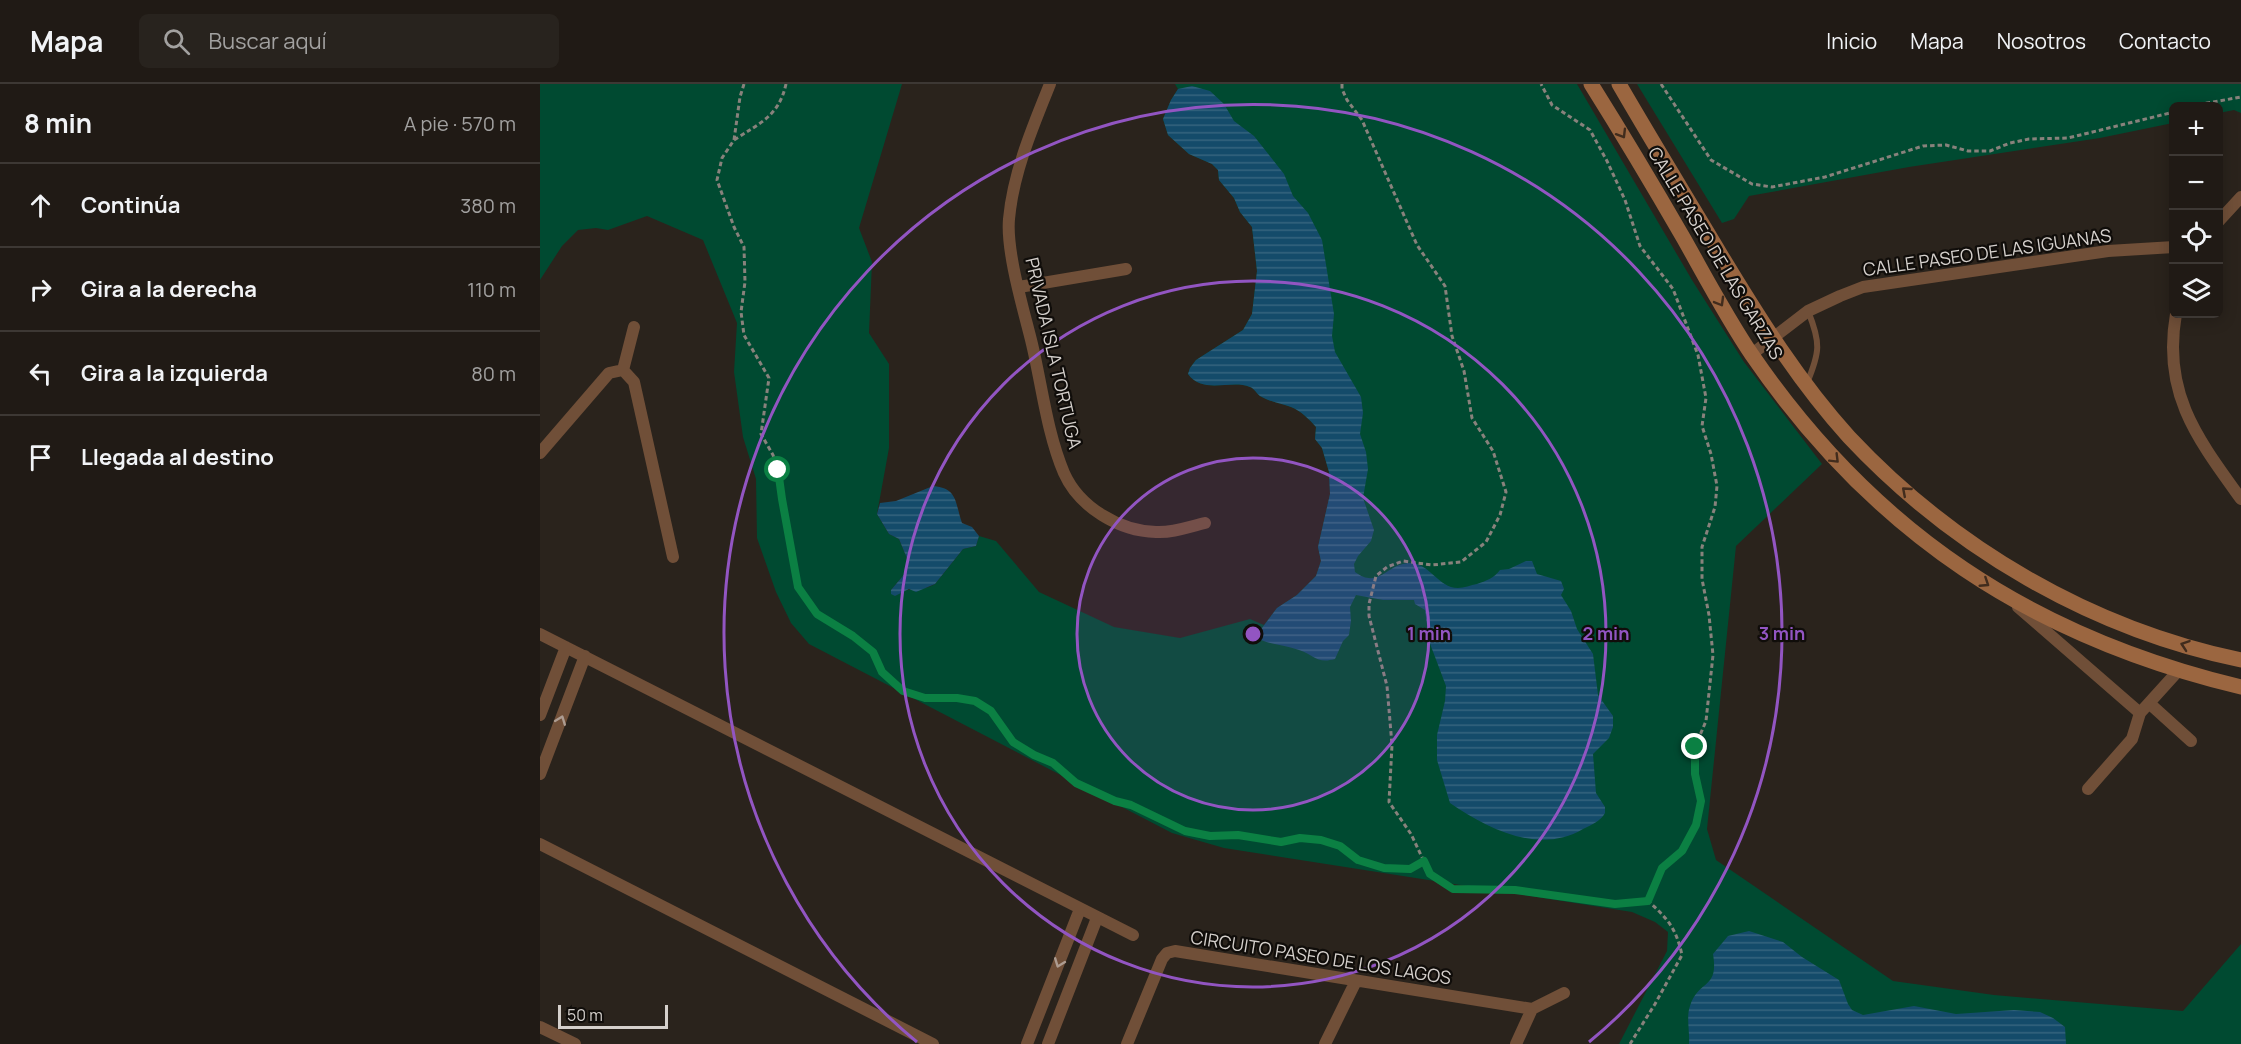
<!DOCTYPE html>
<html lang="es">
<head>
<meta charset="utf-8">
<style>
  body { margin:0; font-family:Manrope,sans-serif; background:#28231e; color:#f1f3f6 }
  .controls { position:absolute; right:18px; top:18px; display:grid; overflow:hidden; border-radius:9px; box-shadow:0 3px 15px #0003 }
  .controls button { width:54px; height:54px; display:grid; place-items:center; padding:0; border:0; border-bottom:2px solid #3d3834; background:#201a15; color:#f1f3f6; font:30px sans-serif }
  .scale { position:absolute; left:18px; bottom:15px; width:110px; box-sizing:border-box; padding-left:6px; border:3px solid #d5d0cc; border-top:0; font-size:16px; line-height:21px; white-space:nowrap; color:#d5d0cc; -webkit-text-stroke:4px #100d0a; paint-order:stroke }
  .stop { position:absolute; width:18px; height:18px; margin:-14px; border:4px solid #0b8043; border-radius:50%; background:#fff }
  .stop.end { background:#0b8043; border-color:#fff; box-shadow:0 2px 6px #0008 }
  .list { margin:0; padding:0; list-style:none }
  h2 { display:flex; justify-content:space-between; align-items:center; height:78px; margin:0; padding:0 24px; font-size:26px }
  h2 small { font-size:20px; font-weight:400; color:#a2a1a0 }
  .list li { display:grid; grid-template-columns:39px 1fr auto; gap:18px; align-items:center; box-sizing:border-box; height:84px; padding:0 24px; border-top:2px solid #3d3834 }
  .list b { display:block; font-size:22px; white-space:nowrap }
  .list em { font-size:20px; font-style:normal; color:#a2a1a0 }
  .icon { flex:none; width:33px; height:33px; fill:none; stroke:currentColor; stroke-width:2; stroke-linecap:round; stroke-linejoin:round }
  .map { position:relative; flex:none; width:1701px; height:960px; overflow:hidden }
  header { display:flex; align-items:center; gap:36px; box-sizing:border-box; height:84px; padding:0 30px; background:#201a15; border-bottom:2px solid #3d3834 }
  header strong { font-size:28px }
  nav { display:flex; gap:33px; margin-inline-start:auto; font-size:21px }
  .search { width:420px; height:54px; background:#28231e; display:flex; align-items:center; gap:15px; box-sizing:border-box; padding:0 21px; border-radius:9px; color:#a2a1a0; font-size:22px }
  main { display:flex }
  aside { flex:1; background:#201a15 }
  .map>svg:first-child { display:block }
  .grass { fill:#004a31 }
  .water { fill:url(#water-rules) }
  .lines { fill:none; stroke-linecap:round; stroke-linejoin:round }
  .path { stroke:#88827c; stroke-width:3; stroke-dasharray:4.5 3; stroke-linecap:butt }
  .lane { stroke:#704f38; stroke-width:6 }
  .street { stroke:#704f38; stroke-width:12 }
  .secondary { stroke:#9b6640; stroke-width:15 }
  .oneway { stroke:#412c1d }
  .oneway2 { stroke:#ad9c91 }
  .route { stroke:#0b8043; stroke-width:8 }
  .ring { fill:none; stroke:#9255c2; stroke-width:3 }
  .labels { text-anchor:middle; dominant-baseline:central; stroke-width:4.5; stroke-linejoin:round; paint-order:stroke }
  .street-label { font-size:18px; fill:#d5d0cc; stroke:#100d0a }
  .centre { fill:#9255c2; stroke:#100d0a; stroke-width:3 }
  .ring-label { font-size:18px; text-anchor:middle; font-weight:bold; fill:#9255c2; stroke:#100d0a; stroke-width:4.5; stroke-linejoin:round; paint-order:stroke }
</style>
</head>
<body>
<header>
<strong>Mapa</strong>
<div class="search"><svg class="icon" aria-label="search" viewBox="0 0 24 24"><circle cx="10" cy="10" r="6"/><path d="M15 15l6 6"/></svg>Buscar aquí</div>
<nav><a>Inicio</a><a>Mapa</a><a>Nosotros</a><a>Contacto</a></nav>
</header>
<main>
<aside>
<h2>8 min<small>A pie · 570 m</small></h2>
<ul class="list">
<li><svg class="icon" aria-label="ahead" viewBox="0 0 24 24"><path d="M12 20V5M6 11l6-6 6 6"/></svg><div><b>Continúa</b></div><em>380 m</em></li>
<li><svg class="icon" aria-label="right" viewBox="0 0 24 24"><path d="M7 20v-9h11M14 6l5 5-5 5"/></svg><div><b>Gira a la derecha</b></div><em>110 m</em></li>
<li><svg class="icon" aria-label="left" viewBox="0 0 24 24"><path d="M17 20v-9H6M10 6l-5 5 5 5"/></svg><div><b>Gira a la izquierda</b></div><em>80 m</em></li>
<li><svg class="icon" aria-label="arrive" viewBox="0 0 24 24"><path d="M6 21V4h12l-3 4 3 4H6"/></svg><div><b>Llegada al destino</b></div></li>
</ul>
</aside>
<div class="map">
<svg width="1701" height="960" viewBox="0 0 1701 960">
  <defs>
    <pattern id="water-rules" width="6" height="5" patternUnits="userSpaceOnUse" patternTransform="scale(1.5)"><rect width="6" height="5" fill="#144b6a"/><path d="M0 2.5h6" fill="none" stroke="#35647e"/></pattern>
  </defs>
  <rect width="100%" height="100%" fill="#2a231c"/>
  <!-- grass -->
  <path class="grass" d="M 0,0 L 362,0 L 319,144 L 332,178 L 329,249 L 349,280 L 349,364 L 337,430 L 349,450 L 359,455 L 368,477 L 367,487 L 351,506 L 355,512 C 369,501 383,508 395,500 L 423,465 L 436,462 L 439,452 L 456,457 L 499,508 L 574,543 L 640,554 L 710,535 L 724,541 L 737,524 L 757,511 L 776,492 L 781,477 L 778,463 L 790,410 L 789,388 L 782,364 L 775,355 L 776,343 C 770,336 760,326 751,323 C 741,319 730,318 720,312 C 716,309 714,304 710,303 C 691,295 663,311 648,290 L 650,284 L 656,276 L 703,246 L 712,230 L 717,187 L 712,143 L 700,128 L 694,114 L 679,96 L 678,86 L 672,80 L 649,70 L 628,51 L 623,35 L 631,16 L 638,5 L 635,0 L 1037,0 L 1152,196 L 1204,278 L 1282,380 L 1196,462 L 1167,745 L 1176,776 L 1353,897 L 1454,911 L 1643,927 L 1701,860 L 1701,960 L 1079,960 L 1127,867 L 1128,848 L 1115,838 L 1092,828 L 684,764 L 632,749 L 269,560 L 251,539 L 236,508 L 217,454 L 216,395 L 203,353 L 194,288 L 197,239 L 163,156 L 107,132 L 68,146 L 56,144 L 38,146 L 22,162 L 0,196 Z
    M 1097,0 L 1701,0 L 1701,29 L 1694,26 L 1679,29 L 1678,22 L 1634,22 L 1633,39 L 1560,54 L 1369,83 L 1209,112 L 1194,135 L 1182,139 Z"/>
  <!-- water -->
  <path class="water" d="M 652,2 L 670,7 L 684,20 L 694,37 L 714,52 L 744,90 L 753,112 L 768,129 L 782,156 L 794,230 L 792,252 L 795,268 L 821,313 L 823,329 L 820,350 L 826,368 L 828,385 L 823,414 L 834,446 L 831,457 L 818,472 L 814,480 L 815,488 C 839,506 847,479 870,479 C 890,479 898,504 918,504 C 924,504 931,501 937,500 C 946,497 954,494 960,486 L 969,485 L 986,477 L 992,477 L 997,490 L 1021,497 L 1024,505 L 1021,511 L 1031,527 L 1037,545 L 1053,570 L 1058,611 L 1073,632 L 1073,643 L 1069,654 L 1053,670 L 1056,709 L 1065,723 L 1065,729 C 1061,737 1051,741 1043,745 C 999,771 948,745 910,719 L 897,676 L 897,651 L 905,617 L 906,602 L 889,557 L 885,526 L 875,520 L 874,516 L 843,516 L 816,511 L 810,523 L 811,537 L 809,551 L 803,557 L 795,575 C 777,580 774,571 759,566 C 746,561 733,561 721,556 L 719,548 L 737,524 L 757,511 L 776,492 L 781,477 L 778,463 L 790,410 L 789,388 L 782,364 L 775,355 L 776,343 C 770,336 760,326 751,323 C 741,319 730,318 720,312 C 716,309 714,304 710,303 C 691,295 663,311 648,290 L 650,284 L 656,276 L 703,246 L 712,230 L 717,187 L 712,143 L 700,128 L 694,114 L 679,96 L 678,86 L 672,80 L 649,70 L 628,51 L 623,35 L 631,16 L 638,5 Z
    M 393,402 C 418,404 415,419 422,439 L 432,443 L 439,452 L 436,462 L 423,465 L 395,500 L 376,508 L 369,505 L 355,512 L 351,510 L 351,506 L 367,487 L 368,477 L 359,455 L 349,450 L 337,430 L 340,419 L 356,417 Z
    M 1209,847 L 1243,858 L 1262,873 L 1299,896 L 1308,920 L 1312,926 L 1323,931 L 1374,922 L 1416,930 L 1474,926 L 1500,928 L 1513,934 L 1525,943 L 1526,960 L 1149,960 C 1150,948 1146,933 1150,922 C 1159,895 1179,906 1173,870 L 1188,852 Z"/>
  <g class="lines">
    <!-- path -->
    <path class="path" d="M 204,0 L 200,13 L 194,56 L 182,74 L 177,96 L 194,143 L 204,163 L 205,198 L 201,228 L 204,251 L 229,294 L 221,350 L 233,371 L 238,386 L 247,445 L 258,503 L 277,530 L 313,552 L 333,568 L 342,588 L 363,607 L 385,614 L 417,614 L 435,617 L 451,627 L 473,658 L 493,671 L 513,679 L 536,698 L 575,717 L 591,721 L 645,747 L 670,752 L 698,751 L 741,758 L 760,754 L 781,756 L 800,762 L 818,776 L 844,784 L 870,785 L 884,777
      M 802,0 L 802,5 L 807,16 L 822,36 L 877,161 L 905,202 L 912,252 L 924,287 L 932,334 L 953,367 L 966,408 L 960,431 L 946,458 L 921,478 L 892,481 L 863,477 L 847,483 L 836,492 L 829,520 L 829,532 L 847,602 L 852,661 L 849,718 L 871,750 L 890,790 L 913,805 L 975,805 L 1075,820 L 1108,817 L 1122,784 L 1141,767 L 1156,741 L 1161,717 L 1155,690 L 1155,663 L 1166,637 L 1173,571 L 1169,531 L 1162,495 L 1162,463 L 1175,423 L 1177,402 L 1171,370 L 1162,342 L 1166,314 L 1158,271 L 1133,205 L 1100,162 L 1085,116 L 1067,77 L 1050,46 L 1012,21 L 1001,0
      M 1121,0 L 1171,76 L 1212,100 L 1232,103 L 1285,93 L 1383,62 L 1406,61 L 1428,67 L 1450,67 L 1470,59 L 1489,55 L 1528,54 L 1634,28
      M 1651,22 L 1701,13
      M 194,56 C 220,39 239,32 246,0
      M 1090,960 L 1115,920 L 1142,871 C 1136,844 1128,835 1108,817"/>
    <!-- lane -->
    <path class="lane" d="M 1267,299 C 1280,268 1281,259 1268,227"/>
    <!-- street -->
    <path class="street" d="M 510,0 C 493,42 473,89 469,135 C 466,168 484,227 492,260 C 502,302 507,349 524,389 C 539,423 579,447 616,448 C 633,449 648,443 665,439
      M 1678,138 L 1701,113
      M 479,203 L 586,185
      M 1636,230 C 1622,309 1657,354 1701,415
      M 1212,270 L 1268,227 L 1300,212 L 1323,203 L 1568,167 L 1634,163
      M 83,286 L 94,298 L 133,473
      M 83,286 L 94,243
      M 0,369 L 69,289 L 83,286
      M 1478,523 L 1600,629
      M 0,550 L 593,851
      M 1609,619 L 1651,657
      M 0,631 L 26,563
      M 0,690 L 45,572
      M 1548,705 L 1592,655 L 1600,629 L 1638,587
      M 0,760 L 393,960
      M 0,943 L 35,960
      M 487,960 L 540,825
      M 508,960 L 557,834
      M 587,960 L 622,875 L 627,869 L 635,867 L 992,925 L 1024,909
      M 785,960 L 816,897
      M 976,960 L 992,925"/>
    <!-- secondary -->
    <path class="secondary" d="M 1051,0 C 1083,51 1114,103 1144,155 C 1166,194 1187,234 1212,271 C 1334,449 1492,553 1701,603
      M 1079,0 C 1112,57 1147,114 1181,171 C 1219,234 1259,298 1309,353 C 1413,464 1551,545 1701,576"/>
  </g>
  <!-- one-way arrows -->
  <defs><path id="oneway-chevron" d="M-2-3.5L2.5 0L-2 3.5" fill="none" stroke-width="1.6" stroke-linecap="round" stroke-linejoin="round" transform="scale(1.5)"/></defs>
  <g class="oneway">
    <use href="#oneway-chevron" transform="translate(1082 50) rotate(59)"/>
    <use href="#oneway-chevron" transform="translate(1180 218) rotate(60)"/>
    <use href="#oneway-chevron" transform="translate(1295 375) rotate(45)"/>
    <use href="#oneway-chevron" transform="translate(1366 407) rotate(-139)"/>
    <use href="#oneway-chevron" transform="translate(1445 499) rotate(33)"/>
    <use href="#oneway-chevron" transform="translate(1645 561) rotate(-161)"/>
  </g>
  <g class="oneway2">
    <use href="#oneway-chevron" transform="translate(21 636) rotate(-69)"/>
    <use href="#oneway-chevron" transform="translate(519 879) rotate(111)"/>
  </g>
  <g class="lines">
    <!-- route -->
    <path class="route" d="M 238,386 L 242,415 L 258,503 L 277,530 L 313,552 L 333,568 L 342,588 L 363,607 L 385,614 L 417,614 L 435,617 L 451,627 L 473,658 L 494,671 L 513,679 L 536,699 L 575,717 L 591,721 L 645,747 L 670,752 L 698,751 L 741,758 L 760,754 L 781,756 L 800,762 L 818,776 L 844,784 L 870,785 L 884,777 L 890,790 L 913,805 L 975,806 L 1075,820 L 1108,817 L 1122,784 L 1142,767 L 1156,741 L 1161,717 L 1155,690 L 1155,663"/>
  </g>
  <!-- distance rings -->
  <circle cx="713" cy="550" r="176" fill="#9255c2" fill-opacity=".12"/>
  <g class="ring">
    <circle cx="713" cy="550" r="176"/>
    <circle cx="713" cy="550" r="353"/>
    <path d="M377 958A529 529 0 1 1 1049 958"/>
  </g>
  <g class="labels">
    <!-- street labels -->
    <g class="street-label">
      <text transform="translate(1447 168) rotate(-8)">CALLE PASEO DE LAS IGUANAS</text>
      <text transform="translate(1176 169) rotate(59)">CALLE PASEO DE LAS GARZAS</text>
      <text transform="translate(514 269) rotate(77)">PRIVADA ISLA TORTUGA</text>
      <text transform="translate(781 873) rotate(9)">CIRCUITO PASEO DE LOS LAGOS</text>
    </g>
  </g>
  <circle cx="713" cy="550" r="9" class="centre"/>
  <g class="ring-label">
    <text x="889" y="556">1 min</text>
    <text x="1066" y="556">2 min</text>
    <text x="1242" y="556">3 min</text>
  </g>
</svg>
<div class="controls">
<button>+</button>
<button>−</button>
<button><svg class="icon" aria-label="locate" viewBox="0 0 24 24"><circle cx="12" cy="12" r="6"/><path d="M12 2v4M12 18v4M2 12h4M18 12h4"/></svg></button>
<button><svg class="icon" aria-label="layers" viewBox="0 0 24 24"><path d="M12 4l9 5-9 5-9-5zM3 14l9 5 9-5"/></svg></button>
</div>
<div class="scale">50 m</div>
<div class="stop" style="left:238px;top:386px"></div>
<div class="stop end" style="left:1155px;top:663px"></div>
</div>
</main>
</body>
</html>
